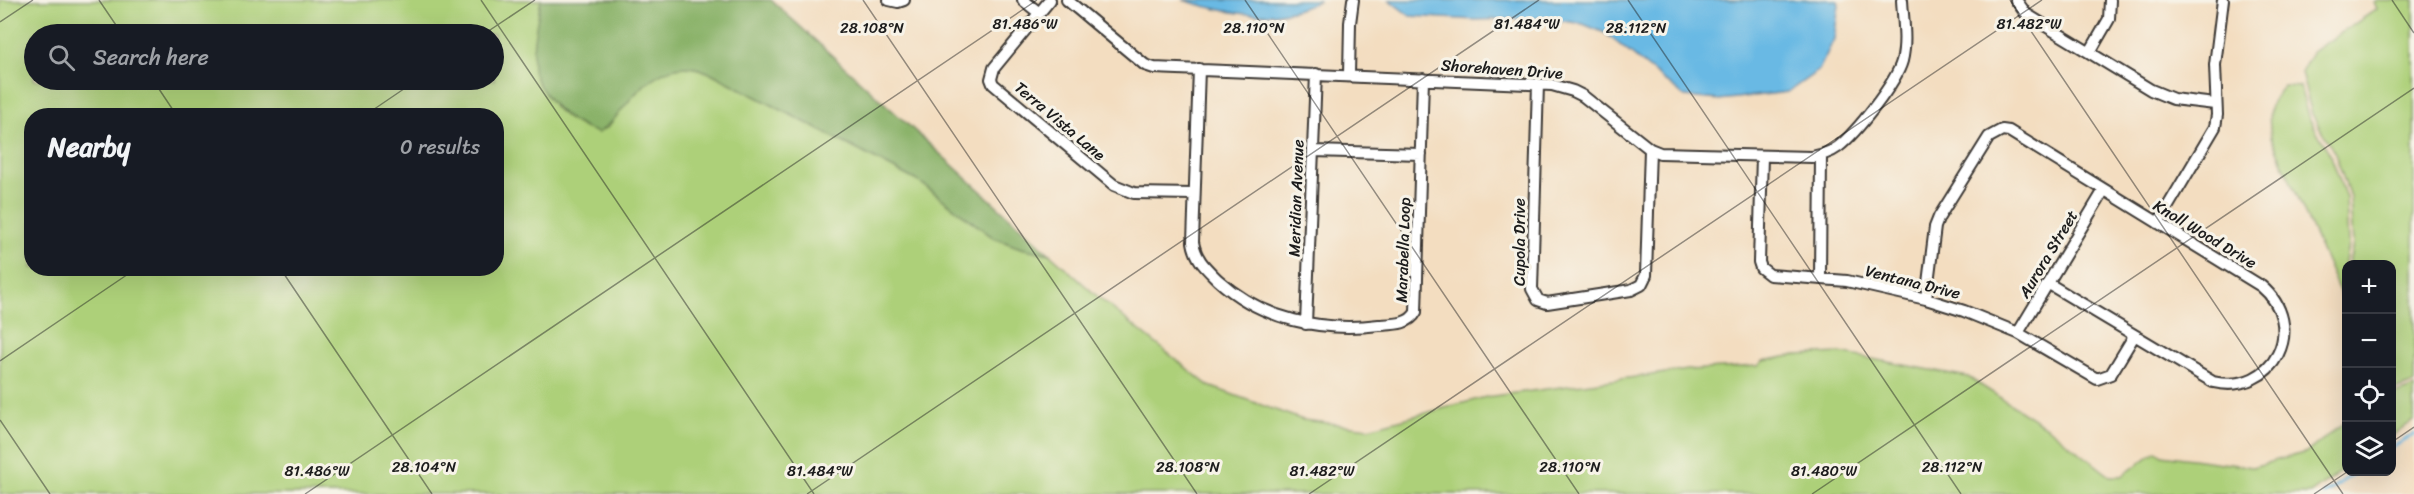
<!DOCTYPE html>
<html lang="en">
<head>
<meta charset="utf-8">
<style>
  body { margin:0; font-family:Sriracha,sans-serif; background:#20242c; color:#f1f3f6 }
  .controls { position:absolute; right:18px; bottom:18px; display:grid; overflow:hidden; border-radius:12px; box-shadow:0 6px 24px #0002 }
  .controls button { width:54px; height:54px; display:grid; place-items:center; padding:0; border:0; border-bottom:2px solid #363941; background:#171b24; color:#f1f3f6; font:30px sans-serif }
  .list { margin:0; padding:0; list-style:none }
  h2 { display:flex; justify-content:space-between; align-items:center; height:78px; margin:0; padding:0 24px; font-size:26px }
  h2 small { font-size:20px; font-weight:400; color:#9ea1a6 }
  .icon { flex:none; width:33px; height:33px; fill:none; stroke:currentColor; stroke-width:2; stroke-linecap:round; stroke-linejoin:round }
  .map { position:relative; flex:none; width:2414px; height:494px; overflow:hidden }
  .search { position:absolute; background:#171b24; box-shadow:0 6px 24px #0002; left:24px; top:24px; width:480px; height:66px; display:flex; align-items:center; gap:15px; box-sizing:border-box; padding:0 21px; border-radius:33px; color:#9ea1a6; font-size:22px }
  .panel { position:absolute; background:#171b24; box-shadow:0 6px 24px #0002; left:24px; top:108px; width:480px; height:168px; border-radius:24px }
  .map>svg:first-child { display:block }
  .green { fill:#add079; stroke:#64764a; stroke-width:1.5; fill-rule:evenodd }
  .forest { fill:#8ab269; stroke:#536742; stroke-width:1.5 }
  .water { fill:#69b9e4; stroke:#426a80; stroke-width:1.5 }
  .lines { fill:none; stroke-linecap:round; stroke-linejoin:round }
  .stream { stroke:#69b9e4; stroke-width:3 }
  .minor-casing { stroke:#3c3935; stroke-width:14 }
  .minor { stroke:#fff; stroke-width:10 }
  .ticks { fill:none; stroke:#1c1c1c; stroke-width:1.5; stroke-opacity:0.45 }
  .labels { text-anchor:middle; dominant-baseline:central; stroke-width:6; stroke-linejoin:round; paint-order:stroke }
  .street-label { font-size:16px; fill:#1c1c1c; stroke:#f7f3e8 }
  .ticks-label { font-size:15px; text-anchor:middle; fill:#1c1c1c; stroke:#f7f3e8; stroke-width:6; stroke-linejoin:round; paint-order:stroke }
</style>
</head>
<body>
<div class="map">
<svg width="2414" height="494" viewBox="0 0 2414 494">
  <rect width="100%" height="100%" fill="#f7f3e8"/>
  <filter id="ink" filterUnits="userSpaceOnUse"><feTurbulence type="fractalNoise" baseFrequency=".0167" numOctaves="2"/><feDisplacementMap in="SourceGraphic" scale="12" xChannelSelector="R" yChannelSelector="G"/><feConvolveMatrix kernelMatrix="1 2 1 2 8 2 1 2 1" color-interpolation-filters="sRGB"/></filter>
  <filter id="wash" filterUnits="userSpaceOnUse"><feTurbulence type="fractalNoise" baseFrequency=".008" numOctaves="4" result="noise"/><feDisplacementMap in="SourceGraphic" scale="24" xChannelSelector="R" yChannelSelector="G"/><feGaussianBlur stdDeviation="1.35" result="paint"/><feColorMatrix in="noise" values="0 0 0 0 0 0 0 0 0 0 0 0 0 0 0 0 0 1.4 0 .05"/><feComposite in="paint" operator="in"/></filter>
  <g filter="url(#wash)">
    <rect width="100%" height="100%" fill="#f3ddc0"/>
    <!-- green -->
    <path class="green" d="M 0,0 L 541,0 L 534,45 L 554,107 L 568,119 L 586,129 L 607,128 C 627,103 651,64 688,67 C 695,67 704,71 711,73 L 921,183 L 994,238 L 1021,248 L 1050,254 L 1098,297 L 1209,386 L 1303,420 L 1369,428 L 1486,397 L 1688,370 L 1758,366 L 1763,361 L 1796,355 L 1840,353 L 1968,377 L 2048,428 L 2110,476 L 2122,476 L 2156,451 L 2162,455 L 2252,467 L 2307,452 L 2346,421 L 2346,468 L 2310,494 L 0,494 ZM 34,34 L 494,34 L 494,80 L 34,80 ZM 32,116 L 496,116 L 496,268 L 32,268 Z
      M 2377,0 L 2414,0 L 2414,383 L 2392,391 L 2392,264 L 2349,264 L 2353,244 L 2350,197 L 2335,154 L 2312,114 L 2301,73 L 2312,52 L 2377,9 L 2374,2 Z
      M 2284,86 L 2300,87 L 2308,116 L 2331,156 L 2346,198 L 2348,245 L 2341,285 L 2343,300 L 2271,137 C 2268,114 2267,103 2284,86 Z
      M 2414,387 L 2414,420 L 2392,436 L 2392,395 Z"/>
    <!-- forest -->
    <path class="forest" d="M 541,0 L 771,0 L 1050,254 L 1021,248 L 994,238 L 921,183 L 711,73 C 704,71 696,67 689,67 C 661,65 639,88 624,107 C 616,117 609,126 598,133 C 573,124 557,112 543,91 C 539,85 534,78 533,70 C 531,47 537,23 541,0 Z"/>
    <!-- water -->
    <path class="water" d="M 1183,0 L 1320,0 C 1276,24 1228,14 1183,0 Z
      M 1389,0 L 1838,0 L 1839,5 L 1834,39 L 1819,70 L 1788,92 L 1719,100 L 1685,97 L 1605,33 L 1583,24 L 1544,18 L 1476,20 L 1410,16 Z"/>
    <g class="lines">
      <!-- stream -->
      <path class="stream" d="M 2392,448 L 2414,434
        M 2324,494 L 2356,472"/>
    </g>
  </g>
  <g filter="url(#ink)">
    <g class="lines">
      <!-- minor casing -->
      <g class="minor-casing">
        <path id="minor" d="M 889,0 L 898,2 L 904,0
          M 1023,0 L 1038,12
          M 1050,0 L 994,68 L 991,79 L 993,84 L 1114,185 L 1134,193 L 1194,194
          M 1067,0 L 1145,65 L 1154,68 L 1552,85 L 1573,91 L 1583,96 L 1650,149 L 1660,153 L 1812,157 C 1821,155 1830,153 1838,147 C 1856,133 1896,83 1902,61 C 1907,41 1903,20 1902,0
          M 2016,0 L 2026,14 L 2151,90 L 2173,99 L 2215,104
          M 2090,52 L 2109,19 L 2110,0
          M 1199,69 L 1193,242 C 1196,260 1206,268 1218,280 C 1262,320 1322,332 1379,325 C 1393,324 1409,325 1416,312 L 1423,79
          M 1349,75 L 1350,23 L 1353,0
          M 1538,84 L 1532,289 L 1538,300 L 1547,303 L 1631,290 L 1641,285 L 1646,275 L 1650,149
          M 1313,151 L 1421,154
          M 1762,156 L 1759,262 L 1761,268 L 1770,275 L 1847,281 L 1926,299 L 1964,311 L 2018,333 L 2097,379 L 2111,374 L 2134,336
          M 2158,223 L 2215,127 L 2217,115 L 2215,65 L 2223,0
          M 1820,278 L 1821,155
          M 1926,299 L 1935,227 L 1939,217 L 1989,137 L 2002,130 L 2009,131 L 2261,286 C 2309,326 2274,396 2213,382 L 2049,284
          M 1306,324 L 1316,74
          M 2018,333 L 2104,190"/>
      </g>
      <!-- minor -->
      <use href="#minor" class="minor"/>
    </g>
  </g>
  <!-- ticks -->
  <path class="ticks" d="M 99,0 L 122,34M 481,0 L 814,494M 863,0 L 1197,494M 1245,0 L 1579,494M 1628,0 L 1961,494M 2010,0 L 2343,494M 2392,0 L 2414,33M 0,22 L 33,0M 484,34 L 535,0M 153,80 L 177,116M 364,116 L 417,80M 280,268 L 432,494M 0,361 L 137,268M 0,420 L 50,494M 2392,442 L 2414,427M 305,494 L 1037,0M 807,494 L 1539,0M 1309,494 L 2042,0M 1812,494 L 2414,88M 2314,494 L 2347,472"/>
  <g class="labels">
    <!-- street labels -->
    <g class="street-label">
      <text transform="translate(1502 69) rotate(4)">Shorehaven Drive</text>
      <text transform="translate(1060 121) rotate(40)">Terra Vista Lane</text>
      <text transform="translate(1296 198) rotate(-88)">Meridian Avenue</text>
      <text transform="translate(2205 234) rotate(31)">Knoll Wood Drive</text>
      <text transform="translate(1519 242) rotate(-90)">Cupola Drive</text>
      <text transform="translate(1403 250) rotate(-88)">Marabella Loop</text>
      <text transform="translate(2048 254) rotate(-59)">Aurora Street</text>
      <text transform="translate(1913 282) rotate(14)">Ventana Drive</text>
    </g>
  </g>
  <g class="ticks-label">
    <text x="2029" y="29">81.482°W</text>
    <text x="1025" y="29">81.486°W</text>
    <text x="1527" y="29">81.484°W</text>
    <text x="1636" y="33">28.112°N</text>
    <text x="872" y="33">28.108°N</text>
    <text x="1254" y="33">28.110°N</text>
    <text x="424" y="472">28.104°N</text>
    <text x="1188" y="472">28.108°N</text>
    <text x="1570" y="472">28.110°N</text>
    <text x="1952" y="472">28.112°N</text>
    <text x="317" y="476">81.486°W</text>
    <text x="820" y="476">81.484°W</text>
    <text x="1322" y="476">81.482°W</text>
    <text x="1824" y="476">81.480°W</text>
  </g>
</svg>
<div class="controls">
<button>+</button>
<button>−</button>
<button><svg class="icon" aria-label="locate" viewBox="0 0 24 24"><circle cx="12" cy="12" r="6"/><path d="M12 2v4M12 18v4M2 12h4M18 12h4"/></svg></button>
<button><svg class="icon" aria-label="layers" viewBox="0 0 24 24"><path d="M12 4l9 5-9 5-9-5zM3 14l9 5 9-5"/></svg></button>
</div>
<div class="search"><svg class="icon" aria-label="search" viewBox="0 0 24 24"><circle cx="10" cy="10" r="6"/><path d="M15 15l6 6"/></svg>Search here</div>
<section class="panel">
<h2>Nearby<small>0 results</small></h2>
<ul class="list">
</ul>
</section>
</div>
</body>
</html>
